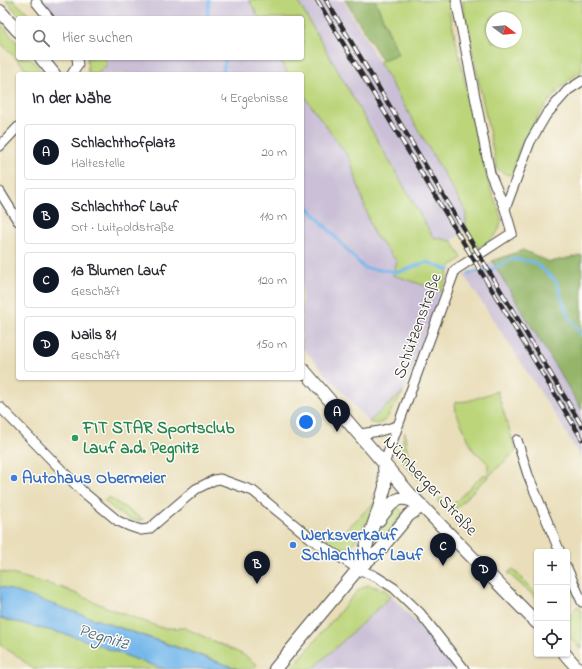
<!DOCTYPE html>
<html lang="de">
<head>
<meta charset="utf-8">
<style>
  body { margin:0; font-family:"Indie Flower",sans-serif; background:#f2f2f3; color:#2b2b33 }
  .controls { position:absolute; right:12px; bottom:12px; display:grid; overflow:hidden; border-radius:4px; box-shadow:0 1px 3px #0004 }
  .controls button { width:36px; height:36px; display:grid; place-items:center; padding:0; border:0; border-bottom:1px solid #e1e1e2; background:#fff; color:#2b2b33; font:20px sans-serif }
  .compass { position:absolute; left:486px; top:12px; width:36px; height:36px; border-radius:50%; background:#fff; box-shadow:0 1px 3px #0004; rotate:106deg }
  .you { position:absolute; left:306px; top:422px; width:14px; height:14px; margin:-10px; border:3px solid #fff; border-radius:50%; background:#1a73e8; box-shadow:0 0 0 6px #1a73e833 }
  .badge { display:grid; place-items:center; width:26px; height:26px; border-radius:50%; background:#111827; color:#fff; font-size:13px; font-weight:700 }
  .pin { position:absolute; translate:-50% -33px; filter:drop-shadow(0 1px 2px #0008) }
  .pin::after { content:''; position:absolute; top:21px; width:14px; height:12px; background:inherit; clip-path:polygon(0 0,100% 0,50% 100%) }
  .list { margin:0; padding:0; list-style:none }
  h2 { display:flex; justify-content:space-between; align-items:center; height:52px; margin:0; padding:0 16px; font-size:17px }
  h2 small { font-size:13px; font-weight:400; color:#7c7c81 }
  .list li { display:grid; grid-template-columns:26px 1fr auto; gap:12px; align-items:center; box-sizing:border-box; height:56px; margin:0 8px 8px; padding:0 8px; border:1px solid #e1e1e2; border-radius:4px }
  .list b { display:block; font-size:15px; white-space:nowrap }
  .list p { margin:0; font-size:13px; white-space:nowrap; color:#7c7c81 }
  .list em { font-size:13px; font-style:normal; color:#7c7c81 }
  .icon { flex:none; width:22px; height:22px; fill:none; stroke:currentColor; stroke-width:2; stroke-linecap:round; stroke-linejoin:round }
  .map { position:relative; flex:none; width:582px; height:669px; overflow:hidden }
  .search { position:absolute; background:#fff; box-shadow:0 1px 3px #0004; left:16px; top:16px; width:288px; height:44px; display:flex; align-items:center; gap:10px; box-sizing:border-box; padding:0 14px; border-radius:4px; color:#7c7c81; font-size:15px }
  .panel { position:absolute; background:#fff; box-shadow:0 1px 3px #0004; left:16px; top:72px; width:288px; height:308px; border-radius:4px }
  .map>svg:first-child { display:block }
  .industrial { fill:#cabfd6 }
  .green { fill:#bcd57a; stroke:#748052; fill-rule:evenodd }
  .forest { fill:#95b66a; stroke:#60704a }
  .water { fill:#76b8eb; stroke:#50728b }
  .lines { fill:none; stroke-linecap:round; stroke-linejoin:round }
  .stream { stroke:#76b8eb; stroke-width:3 }
  .street-casing { stroke:#484640; stroke-width:11 }
  .secondary-casing { stroke:#484640; stroke-width:14 }
  .street { stroke:#fff; stroke-width:9 }
  .secondary { stroke:#fff; stroke-width:12 }
  .rail-casing { stroke:#2b2b2b; stroke-width:4.5 }
  .rail { stroke:#fdfcf7; stroke-width:3; stroke-dasharray:9; stroke-linecap:butt }
  .leisure-dot { fill:#2e9e5b; stroke:#fdfcf7; stroke-width:1.5 }
  .shop-dot { fill:#3f7fe0; stroke:#fdfcf7; stroke-width:1.5 }
  .labels { text-anchor:middle; dominant-baseline:central; stroke-width:3; stroke-linejoin:round; paint-order:stroke }
  .street-label { font-size:17px; fill:#2b2b2b; stroke:#fdfcf7 }
  .leisure-label { font-size:17px; font-weight:bold; fill:#27864d; stroke:#fdfcf7; text-anchor:start }
  .shop-label { font-size:17px; font-weight:bold; fill:#366cbe; stroke:#fdfcf7; text-anchor:start }
  .water-label { font-size:18px; font-style:italic; fill:#455c6e; stroke:#fdfcf7 }
</style>
</head>
<body>
<div class="map">
<svg width="582" height="669" viewBox="0 0 582 669">
  <rect width="100%" height="100%" fill="#fdfcf7"/>
  <filter id="ink" filterUnits="userSpaceOnUse"><feTurbulence type="fractalNoise" baseFrequency=".025" numOctaves="2"/><feDisplacementMap in="SourceGraphic" scale="8" xChannelSelector="R" yChannelSelector="G"/><feConvolveMatrix kernelMatrix="1 2 1 2 8 2 1 2 1" color-interpolation-filters="sRGB"/></filter>
  <filter id="wash" filterUnits="userSpaceOnUse"><feTurbulence type="fractalNoise" baseFrequency=".012" numOctaves="4" result="noise"/><feDisplacementMap in="SourceGraphic" scale="16" xChannelSelector="R" yChannelSelector="G"/><feGaussianBlur stdDeviation="0.9" result="paint"/><feColorMatrix in="noise" values="0 0 0 0 0 0 0 0 0 0 0 0 0 0 0 0 0 1.4 0 .05"/><feComposite in="paint" operator="in"/></filter>
  <g filter="url(#wash)">
    <rect width="100%" height="100%" fill="#e9deb9"/>
    <!-- industrial -->
    <path class="industrial" d="M 38,0 L 249,0 L 259,18 L 53,18 Z
      M 297,0 L 343,0 L 466,212 L 466,229 L 452,241 L 433,237 Z
      M 85,58 L 279,58 L 288,74 L 93,74 L 88,62 Z
      M 302,93 L 350,159 L 373,233 L 397,261 L 393,275 L 441,291 L 404,391 L 369,422 L 302,347 Z
      M 492,261 L 582,410 L 582,459 L 556,416 L 464,275 Z
      M 391,596 L 453,662 L 458,669 L 313,669 Z"/>
    <!-- green -->
    <path class="green" d="M 6,0 L 14,0 L 16,3 L 35,18 L 21,18 Z
      M 249,0 L 297,0 L 433,237 L 452,241 L 462,258 L 451,266 L 441,291 L 393,275 L 397,261 L 373,233 L 350,159 L 302,93 L 302,74 L 288,74 L 279,58 L 302,58 L 302,18 L 259,18 Z
      M 375,0 L 450,0 L 449,11 C 463,68 473,127 489,184 C 491,192 502,214 501,221 C 500,234 490,241 479,248 L 466,229 L 466,212 L 379,62 L 398,53 Z
      M 463,0 L 582,0 L 582,71 C 558,84 528,127 518,152 C 516,159 515,167 513,173 L 508,175 L 497,169 L 463,6 ZM 492,18 L 516,18 L 516,42 L 492,42 Z
      M 0,23 L 18,44 L 18,58 L 30,58 L 44,74 L 31,74 L 0,42 Z
      M 87,58 L 103,58 L 108,64 L 97,74 L 88,74 Z
      M 404,391 L 386,419 C 381,424 376,425 369,422 Z
      M 497,391 L 516,451 L 478,486 L 451,514 L 437,501 L 442,497 L 451,506 L 484,474 L 488,477 L 488,464 L 478,454 L 474,452 L 456,412 L 455,402 L 468,401 Z
      M 405,432 L 407,451 L 419,480 C 399,458 397,462 405,432 Z
      M 379,490 L 377,503 L 354,543 C 344,552 337,547 327,541 L 329,535 L 331,532 L 337,538 L 376,501 L 372,497 Z
      M 108,497 L 111,499 L 144,520 C 127,523 117,511 104,501 Z
      M 396,505 L 403,513 L 377,546 L 377,543 L 385,517 Z
      M 513,569 L 537,595 L 537,599 L 508,573 Z
      M 0,571 L 63,588 L 113,610 L 162,628 L 185,628 L 244,655 L 257,665 L 253,669 L 238,669 L 189,651 L 7,589 L 0,586 Z
      M 368,585 L 385,590 L 391,596 L 313,669 L 291,669 L 358,590 Z
      M 578,606 L 582,613 L 582,649 L 578,647 L 567,634 L 567,617 Z
      M 0,618 L 76,637 L 146,663 L 165,669 L 33,669 L 16,655 L 0,645 Z"/>
    <!-- forest -->
    <path class="forest" d="M 345,0 L 375,0 L 398,54 L 382,60 Z
      M 523,250 L 550,262 L 582,255 L 582,410 L 492,261 Z"/>
    <!-- water -->
    <path class="water" d="M 0,586 L 238,669 L 165,669 L 146,663 L 76,637 L 0,618 Z"/>
    <g class="lines">
      <!-- stream -->
      <path class="stream" d="M 207,18 L 209,0
        M 223,74 L 225,58
        M 302,201 L 364,268 L 399,272 L 427,262 L 449,270
        M 469,273 L 490,270 L 513,259 L 534,262 L 556,281 L 567,314 L 582,336"/>
    </g>
  </g>
  <g filter="url(#ink)">
    <g class="lines">
      <!-- street casing -->
      <g class="street-casing">
        <path id="street" d="M 36,2 L 49,18
          M 72,74 L 78,65 L 77,58
          M 0,146 L 18,127
          M 0,192 L 18,221
          M 505,209 L 530,142 L 546,115 L 568,90 L 582,81
          M 0,407 L 82,491 L 118,521 L 129,526 L 141,530 L 149,529 L 196,489 L 214,480 L 220,479 L 253,491 L 313,540 L 358,569 L 375,576 L 394,588 L 420,613 L 464,669
          M 360,434 L 380,431 L 397,426
          M 517,440 L 528,475 L 560,552
          M 384,464 L 455,270 L 512,233 L 505,209 L 490,173 L 456,0
          M 567,568 L 582,602"/>
      </g>
      <!-- secondary casing -->
      <g class="secondary-casing">
        <path id="secondary" d="M 0,11 L 18,31
          M 41,58 L 54,74
          M 302,368 L 410,494 L 537,623
          M 379,520 C 385,512 394,496 405,499 C 409,499 414,502 417,504
          M 359,568 L 379,508 L 385,487 L 384,464
          M 565,654 L 578,669
          M 275,669 L 358,569 L 379,551 L 409,515 L 422,506"/>
      </g>
      <!-- street -->
      <use href="#street" class="street"/>
      <!-- secondary -->
      <use href="#secondary" class="secondary"/>
      <!-- rail casing -->
      <g class="rail-casing">
        <path id="rail" d="M 317,0 L 582,439
          M 326,0 L 582,426"/>
      </g>
      <!-- rail -->
      <use href="#rail" class="rail"/>
    </g>
  </g>
  <!-- markers -->
  <circle class="leisure-dot" cx="75" cy="438" r="4"/>
  <g class="shop-dot">
    <circle cx="14" cy="478" r="4"/>
    <circle cx="293" cy="545" r="4"/>
  </g>
  <g class="labels">
    <!-- street labels -->
    <g class="street-label">
      <text transform="translate(418 326) rotate(-70)">Schützenstraße</text>
      <text transform="translate(430 486) rotate(47)">Nürnberger Straße</text>
    </g>
    <!-- leisure labels -->
    <g class="leisure-label">
      <text x="83" y="428">FIT STAR Sportsclub<tspan x="83" dy="20">Lauf a.d. Pegnitz</tspan></text>
    </g>
    <!-- shop labels -->
    <g class="shop-label">
      <text x="22" y="478">Autohaus Obermeier</text>
      <text x="301" y="535">Werksverkauf<tspan x="301" dy="20">Schlachthof Lauf</tspan></text>
    </g>
    <!-- water labels -->
    <g class="water-label">
      <text transform="translate(103 638) rotate(17)">Pegnitz</text>
    </g>
  </g>
</svg>
<div class="controls">
<button>+</button>
<button>−</button>
<button><svg class="icon" aria-label="locate" viewBox="0 0 24 24"><circle cx="12" cy="12" r="6"/><path d="M12 2v4M12 18v4M2 12h4M18 12h4"/></svg></button>
</div>
<svg class="compass" viewBox="-18 -18 36 36"><path d="M0-13l5 13h-10z" fill="#e53935"/><path d="M0 13l5-13h-10z" fill="#7c7c81"/></svg>
<div class="you"></div>
<div class="pin badge" style="left:337px;top:432px">A</div>
<div class="pin badge" style="left:257px;top:584px">B</div>
<div class="pin badge" style="left:443px;top:566px">C</div>
<div class="pin badge" style="left:484px;top:589px">D</div>
<div class="search"><svg class="icon" aria-label="search" viewBox="0 0 24 24"><circle cx="10" cy="10" r="6"/><path d="M15 15l6 6"/></svg>Hier suchen</div>
<section class="panel">
<h2>In der Nähe<small>4 Ergebnisse</small></h2>
<ul class="list">
<li><span class="badge">A</span><div><b>Schlachthofplatz</b><p>Haltestelle</p></div><em>20 m</em></li>
<li><span class="badge">B</span><div><b>Schlachthof Lauf</b><p>Ort · Luitpoldstraße</p></div><em>110 m</em></li>
<li><span class="badge">C</span><div><b>1a Blumen Lauf</b><p>Geschäft</p></div><em>120 m</em></li>
<li><span class="badge">D</span><div><b>Nails 81</b><p>Geschäft</p></div><em>150 m</em></li>
</ul>
</section>
</div>
</body>
</html>
